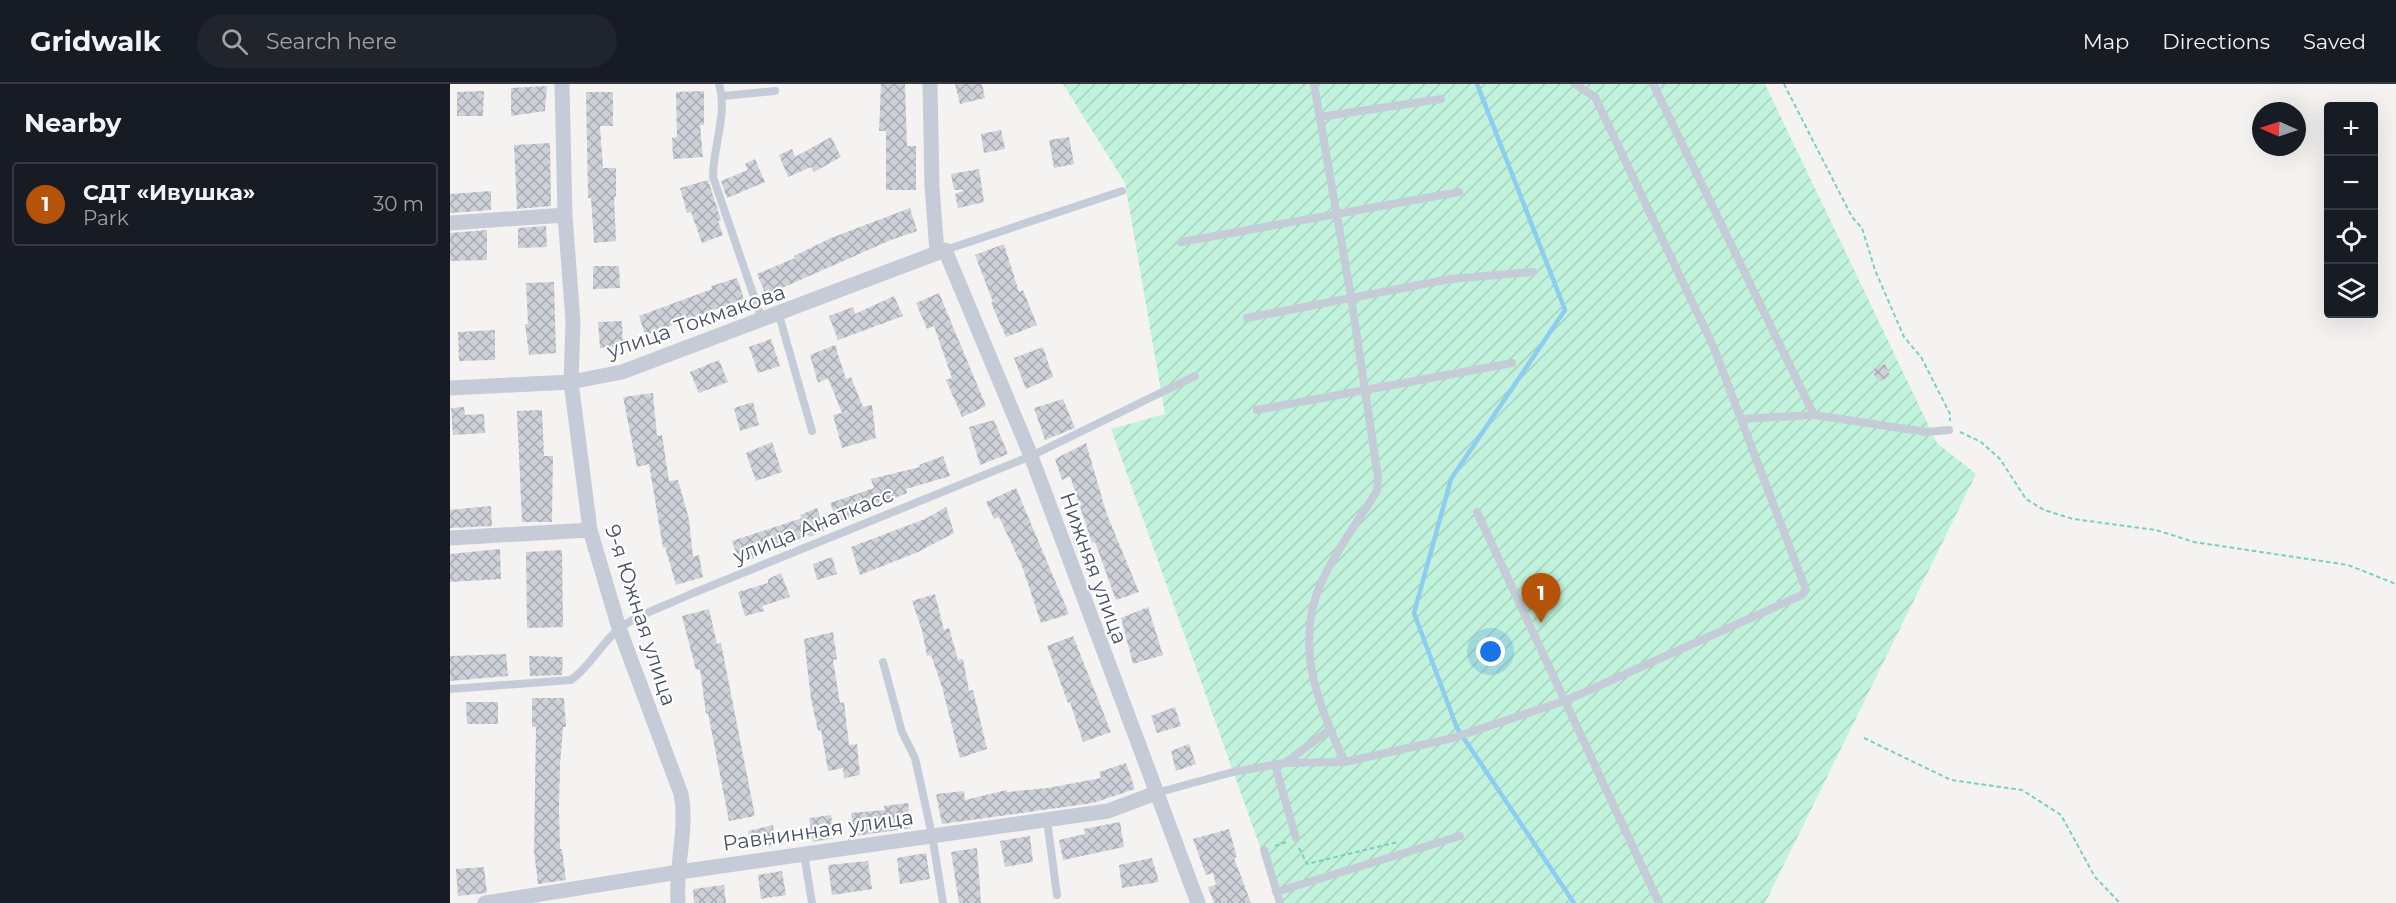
<!DOCTYPE html>
<html lang="en">
<head>
<meta charset="utf-8">
<style>
  body { margin:0; font-family:Montserrat,sans-serif; background:#20242c; color:#f1f3f6 }
  .controls { position:absolute; right:18px; top:18px; display:grid; overflow:hidden; border-radius:6px; box-shadow:0 6px 24px #0002 }
  .controls button { width:54px; height:54px; display:grid; place-items:center; padding:0; border:0; border-bottom:2px solid #363941; background:#171b24; color:#f1f3f6; font:30px sans-serif }
  .compass { position:absolute; left:1802px; top:18px; width:54px; height:54px; border-radius:50%; background:#171b24; box-shadow:0 6px 24px #0002; rotate:273deg }
  .you { position:absolute; left:1041px; top:568px; width:21px; height:21px; margin:-15px; border:4px solid #fff; border-radius:50%; background:#1a73e8; box-shadow:0 0 0 9px #1a73e833 }
  .badge { display:grid; place-items:center; width:39px; height:39px; border-radius:50%; background:#b45309; color:#fff; font-size:20px; font-weight:700 }
  .pin { position:absolute; translate:-50% -50px; filter:drop-shadow(0 2px 3px #0008) }
  .pin::after { content:''; position:absolute; top:32px; width:21px; height:18px; background:inherit; clip-path:polygon(0 0,100% 0,50% 100%) }
  .list { margin:0; padding:0; list-style:none }
  h2 { display:flex; justify-content:space-between; align-items:center; height:78px; margin:0; padding:0 24px; font-size:26px }
  h2 small { font-size:20px; font-weight:400; color:#9ea1a6 }
  .list li { display:grid; grid-template-columns:39px 1fr auto; gap:18px; align-items:center; box-sizing:border-box; height:84px; margin:0 12px 12px; padding:0 12px; border:2px solid #363941; border-radius:6px }
  .list b { display:block; font-size:22px; white-space:nowrap }
  .list p { margin:0; font-size:20px; white-space:nowrap; color:#9ea1a6 }
  .list em { font-size:20px; font-style:normal; color:#9ea1a6 }
  .icon { flex:none; width:33px; height:33px; fill:none; stroke:currentColor; stroke-width:2; stroke-linecap:round; stroke-linejoin:round }
  .map { position:relative; flex:none; width:1946px; height:819px; overflow:hidden }
  header { display:flex; align-items:center; gap:36px; box-sizing:border-box; height:84px; padding:0 30px; background:#171b24; border-bottom:2px solid #363941 }
  header strong { font-size:28px }
  nav { display:flex; gap:33px; margin-inline-start:auto; font-size:21px }
  .search { width:420px; height:54px; background:#20242c; display:flex; align-items:center; gap:15px; box-sizing:border-box; padding:0 21px; border-radius:33px; color:#9ea1a6; font-size:22px }
  main { display:flex }
  aside { flex:1; background:#171b24 }
  .map>svg:first-child { display:block }
  .garden { fill:url(#garden-furrows) }
  .lines { fill:none; stroke-linecap:round; stroke-linejoin:round }
  .stream { stroke:#8ccdf1; stroke-width:4.5 }
  .building { fill:url(#building-cross-hatch) }
  .path { stroke:#77d2b3; stroke-width:2; stroke-dasharray:4.5 3; stroke-linecap:butt }
  .service { stroke:#c6ccd7; stroke-width:8 }
  .minor { stroke:#c6ccd7; stroke-width:15 }
  .labels { text-anchor:middle; dominant-baseline:central; stroke-width:4.5; stroke-linejoin:round; paint-order:stroke }
  .street-label { font-size:21px; fill:#495261; stroke:#fff }
</style>
</head>
<body>
<header>
<strong>Gridwalk</strong>
<div class="search"><svg class="icon" aria-label="search" viewBox="0 0 24 24"><circle cx="10" cy="10" r="6"/><path d="M15 15l6 6"/></svg>Search here</div>
<nav><a>Map</a><a>Directions</a><a>Saved</a></nav>
</header>
<main>
<aside>
<h2>Nearby<small></small></h2>
<ul class="list">
<li><span class="badge">1</span><div><b>СДТ «Ивушка»</b><p>Park</p></div><em>30 m</em></li>
</ul>
</aside>
<div class="map">
<svg width="1946" height="819" viewBox="0 0 1946 819">
  <defs>
    <pattern id="garden-furrows" width="10" height="10" patternUnits="userSpaceOnUse" patternTransform="scale(1.5)"><rect width="10" height="10" fill="#c1f2db"/><path d="M-1 1l2-2M0 10L10 0M9 11l2-2" fill="none" stroke="#a7d1be"/></pattern>
    <pattern id="building-cross-hatch" width="8" height="8" patternUnits="userSpaceOnUse" patternTransform="scale(1.5)"><rect width="8" height="8" fill="#ced1d8"/><path d="M0 0l8 8M0 8l8-8" fill="none" stroke="#a9acb3"/></pattern>
  </defs>
  <rect width="100%" height="100%" fill="#f5f3f2"/>
  <!-- garden -->
  <path class="garden" d="M 613,0 L 1315,0 L 1487,359 L 1526,390 L 1315,819 L 830,819 L 661,345 L 715,330 L 675,99 Z"/>
  <g class="lines">
    <!-- stream -->
    <path class="stream" d="M 1027,0 L 1115,226 L 1001,395 L 964,529 L 1007,644 L 1124,819"/>
  </g>
  <!-- building -->
  <path class="building" d="M 431,0 L 455,0 L 457,62 L 466,62 L 466,106 L 436,106 L 436,47 L 429,47 Z
    M 505,0 L 532,0 L 535,14 L 510,20 Z
    M 97,2 L 95,27 L 61,32 L 61,4 Z
    M 34,7 L 33,32 L 7,32 L 7,8 Z
    M 254,7 L 254,41 L 250,41 L 253,73 L 223,75 L 222,54 L 227,53 L 226,8 Z
    M 136,8 L 163,8 L 163,42 L 150,42 L 153,84 L 166,84 L 166,113 L 164,113 L 166,157 L 144,159 L 141,114 L 138,114 Z
    M 551,46 L 555,65 L 534,69 L 531,50 Z
    M 381,53 L 391,73 L 364,88 L 361,83 L 338,93 L 329,71 L 342,65 L 345,73 Z
    M 619,53 L 624,80 L 604,84 L 599,56 Z
    M 100,59 L 101,122 L 67,125 L 64,61 Z
    M 305,75 L 315,98 L 277,114 L 271,97 L 298,86 L 295,80 Z
    M 529,85 L 534,118 L 508,124 L 505,110 L 515,106 L 504,106 L 501,90 Z
    M 258,96 L 271,136 L 268,137 L 273,151 L 252,159 L 241,128 L 237,129 L 230,104 Z
    M 41,107 L 41,126 L 0,129 L 0,110 Z
    M 460,124 L 467,147 L 441,156 L 316,211 L 307,190 L 345,174 L 344,172 L 381,154 Z
    M 96,142 L 97,163 L 68,164 L 68,144 Z
    M 37,146 L 37,176 L 0,177 L 0,149 Z
    M 554,160 L 569,208 L 573,206 L 587,241 L 556,253 L 541,219 L 543,218 L 525,171 Z
    M 143,182 L 169,182 L 170,204 L 143,205 Z
    M 287,194 L 294,215 L 195,251 L 189,232 L 262,205 L 261,202 Z
    M 104,198 L 106,269 L 79,271 L 75,240 L 78,240 L 76,199 Z
    M 489,209 L 536,322 L 512,333 L 496,296 L 502,294 L 484,242 L 477,245 L 466,219 Z
    M 444,212 L 453,232 L 388,256 L 379,232 L 403,223 L 405,230 Z
    M 172,237 L 173,263 L 150,264 L 148,238 Z
    M 45,246 L 45,276 L 9,277 L 8,248 Z
    M 321,255 L 330,282 L 308,289 L 299,263 Z
    M 385,261 L 396,295 L 401,293 L 413,323 L 422,321 L 426,354 L 392,364 L 383,331 L 392,329 L 378,294 L 368,299 L 360,271 Z
    M 593,263 L 603,293 L 576,305 L 564,274 Z
    M 269,276 L 278,298 L 249,309 L 240,288 Z
    M 1435,280 L 1440,292 L 1428,298 L 1422,286 Z
    M 203,309 L 207,352 L 212,351 L 219,397 L 228,396 L 239,435 L 243,473 L 249,471 L 253,493 L 226,501 L 215,463 L 213,464 L 199,380 L 187,383 L 173,313 Z
    M 613,315 L 625,344 L 595,356 L 584,324 Z
    M 303,318 L 309,341 L 290,347 L 284,324 Z
    M 14,323 L 15,331 L 34,330 L 35,349 L 3,351 L 1,324 Z
    M 92,326 L 94,372 L 103,372 L 102,438 L 72,438 L 67,327 Z
    M 544,336 L 558,370 L 530,381 L 519,343 Z
    M 322,358 L 332,388 L 306,397 L 296,369 Z
    M 636,359 L 656,428 L 689,508 L 666,516 L 645,458 L 642,459 L 620,392 L 612,396 L 605,375 Z
    M 493,372 L 500,392 L 456,405 L 457,409 L 388,438 L 380,419 L 424,404 L 421,395 L 470,383 L 469,381 Z
    M 566,404 L 619,530 L 591,539 L 572,482 L 549,433 L 544,435 L 536,418 Z
    M 41,422 L 42,442 L 0,444 L 0,426 Z
    M 496,423 L 504,449 L 468,468 L 410,491 L 401,463 L 475,435 Z
    M 367,424 L 374,447 L 359,453 L 358,451 L 290,480 L 282,457 L 352,434 L 350,431 Z
    M 50,465 L 51,495 L 0,498 L 0,470 Z
    M 112,466 L 113,543 L 77,544 L 76,468 Z
    M 382,473 L 387,490 L 367,496 L 363,480 Z
    M 331,489 L 340,513 L 312,522 L 314,527 L 295,532 L 288,508 L 318,499 L 318,495 Z
    M 485,510 L 494,546 L 499,544 L 508,576 L 513,575 L 519,607 L 523,606 L 537,665 L 510,674 L 492,603 L 481,571 L 477,572 L 472,546 L 462,517 Z
    M 698,523 L 713,571 L 683,580 L 671,534 Z
    M 259,525 L 267,560 L 271,559 L 305,732 L 279,737 L 258,629 L 256,630 L 250,585 L 246,586 L 232,532 Z
    M 383,548 L 387,575 L 383,576 L 390,619 L 394,618 L 399,661 L 407,660 L 410,691 L 394,694 L 393,684 L 378,687 L 371,646 L 368,647 L 361,615 L 354,555 Z
    M 623,552 L 661,648 L 633,658 L 620,618 L 618,619 L 597,562 Z
    M 56,570 L 58,592 L 0,597 L 0,572 Z
    M 79,572 L 113,573 L 112,591 L 80,592 Z
    M 82,614 L 114,614 L 116,643 L 113,643 L 110,680 L 109,724 L 110,765 L 112,765 L 116,796 L 88,800 L 84,767 L 86,643 L 82,643 Z
    M 16,618 L 48,618 L 48,640 L 17,640 Z
    M 725,623 L 731,642 L 707,649 L 701,632 Z
    M 739,660 L 746,680 L 726,687 L 721,667 Z
    M 676,679 L 685,705 L 643,719 L 492,740 L 486,710 L 514,707 L 515,716 L 557,706 L 557,708 L 598,704 L 651,694 L 649,688 Z
    M 458,719 L 461,744 L 405,752 L 401,729 L 435,726 L 434,722 Z
    M 381,731 L 384,754 L 363,758 L 359,734 Z
    M 670,738 L 674,763 L 613,776 L 609,756 L 635,750 L 634,745 Z
    M 323,741 L 325,761 L 301,764 L 298,747 Z
    M 779,745 L 787,773 L 784,774 L 801,819 L 764,819 L 758,803 L 766,801 L 763,789 L 756,791 L 743,755 Z
    M 580,752 L 583,778 L 555,783 L 550,757 Z
    M 527,764 L 531,819 L 509,819 L 501,768 Z
    M 476,769 L 480,795 L 450,800 L 447,774 Z
    M 702,774 L 709,798 L 672,804 L 669,781 Z
    M 418,777 L 422,805 L 382,811 L 378,781 Z
    M 34,783 L 37,809 L 8,812 L 6,785 Z
    M 332,787 L 336,811 L 311,815 L 308,791 Z
    M 274,801 L 276,819 L 244,819 L 243,805 Z"/>
  <g class="lines">
    <!-- path -->
    <path class="path" d="M 1334,0 L 1402,133 L 1412,144 L 1425,186 L 1454,253 L 1471,273 L 1500,330 L 1500,337
      M 1510,348 L 1531,358 L 1550,375 L 1576,415 L 1594,426 L 1623,435 L 1706,446 L 1744,458 L 1898,481 L 1946,500
      M 1414,654 L 1501,696 L 1572,706 L 1611,731 L 1645,793 L 1670,819
      M 825,762 L 836,758
      M 849,764 L 857,780 L 948,758"/>
    <!-- service -->
    <path class="service" d="M 269,0 C 278,30 263,62 263,93 L 312,236
      M 864,0 L 901,213 L 928,393 L 927,407 C 909,436 886,466 872,497 C 843,558 868,622 895,678
      M 1203,0 L 1364,331
      M 273,12 L 325,7
      M 870,33 L 991,15
      M 731,158 L 1009,108
      M 495,166 L 672,107
      M 329,231 L 362,347
      M 797,234 L 1000,195 L 1083,188
      M 807,326 L 1062,279
      M 1291,335 L 1364,331 L 1476,348 L 1499,346
      M 1027,428 L 1209,819
      M 433,578 L 452,648 L 465,674 L 482,751 L 493,819
      M 0,605 L 121,596 C 141,582 151,559 169,545 C 186,531 220,520 241,510 L 581,372 L 745,292
      M 835,679 L 879,646
      M 825,681 L 846,754
      M 706,709 L 783,688 L 834,679 L 895,678 L 1003,654 L 1117,616 L 1352,511 L 1356,506 L 1264,264 L 1145,13 L 1125,0
      M 597,736 L 607,811
      M 814,766 L 830,819
      M 354,770 L 362,819
      M 826,808 L 1010,752"/>
    <!-- minor -->
    <path class="minor" d="M 112,0 L 115,131 L 123,238 L 121,298 L 140,446 L 169,544 L 231,710 C 238,745 225,782 228,819
      M 480,0 L 482,102 L 487,169
      M 0,139 L 115,131
      M 0,304 L 121,298 L 172,288 L 495,166 L 581,372 L 748,819
      M 0,454 L 140,446
      M 35,819 L 229,788 L 658,727 L 706,709"/>
  </g>
  <g class="labels">
    <!-- street labels -->
    <g class="street-label">
      <text transform="translate(246 237) rotate(-19)">улица Токмакова</text>
      <text transform="translate(363 441) rotate(-22)">улица Анаткасс</text>
      <text transform="translate(644 484) rotate(70)">Нижняя улица</text>
      <text transform="translate(191 531) rotate(72)">9-я Южная улица</text>
      <text transform="translate(368 746) rotate(-8)">Равнинная улица</text>
    </g>
  </g>
</svg>
<div class="controls">
<button>+</button>
<button>−</button>
<button><svg class="icon" aria-label="locate" viewBox="0 0 24 24"><circle cx="12" cy="12" r="6"/><path d="M12 2v4M12 18v4M2 12h4M18 12h4"/></svg></button>
<button><svg class="icon" aria-label="layers" viewBox="0 0 24 24"><path d="M12 4l9 5-9 5-9-5zM3 14l9 5 9-5"/></svg></button>
</div>
<svg class="compass" viewBox="-18 -18 36 36"><path d="M0-13l5 13h-10z" fill="#e53935"/><path d="M0 13l5-13h-10z" fill="#9ea1a6"/></svg>
<div class="you"></div>
<div class="pin badge" style="left:1091px;top:539px">1</div>
</div>
</main>
</body>
</html>
